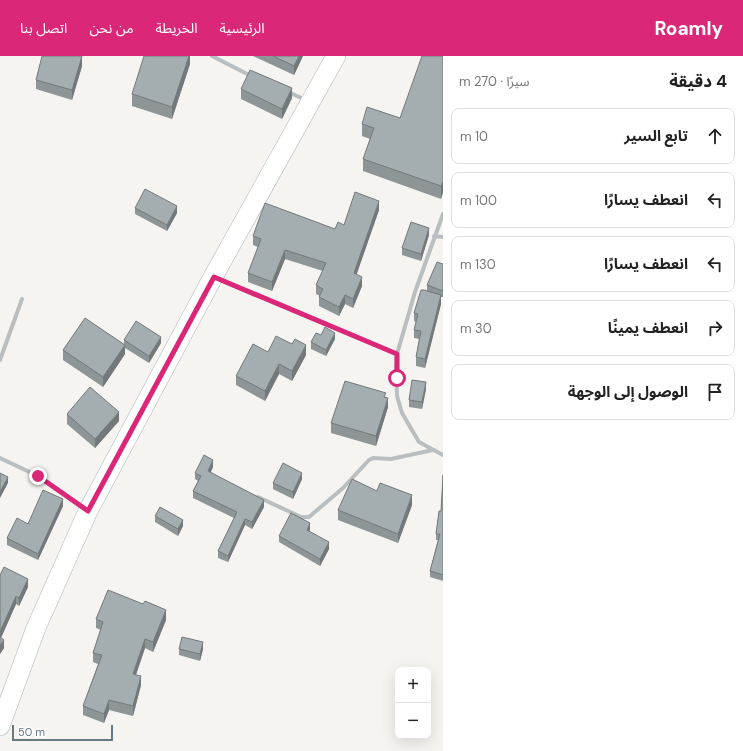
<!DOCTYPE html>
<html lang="ar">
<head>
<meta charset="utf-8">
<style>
  body { margin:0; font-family:"DM Sans","Noto Sans Arabic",sans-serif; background:#f2f2f2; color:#222; direction:rtl }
  .controls { position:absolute; right:12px; bottom:12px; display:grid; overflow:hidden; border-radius:8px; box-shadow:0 4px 16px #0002 }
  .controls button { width:36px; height:36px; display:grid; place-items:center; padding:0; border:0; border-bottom:1px solid #e0e0e0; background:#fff; color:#222; font:20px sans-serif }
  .scale { position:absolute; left:12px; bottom:10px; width:101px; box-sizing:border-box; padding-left:4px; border:2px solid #667880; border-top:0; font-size:11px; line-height:14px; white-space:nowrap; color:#667880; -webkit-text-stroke:3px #fff; paint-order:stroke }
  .stop { position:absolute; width:12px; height:12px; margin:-9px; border:3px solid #db2777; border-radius:50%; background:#fff }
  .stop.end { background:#db2777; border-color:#fff; box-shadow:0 1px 4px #0008 }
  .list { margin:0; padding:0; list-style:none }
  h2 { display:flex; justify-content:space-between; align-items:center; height:52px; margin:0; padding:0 16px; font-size:17px }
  h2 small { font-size:13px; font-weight:400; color:#767676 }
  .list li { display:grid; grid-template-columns:26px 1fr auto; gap:12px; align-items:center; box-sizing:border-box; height:56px; margin:0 8px 8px; padding:0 8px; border:1px solid #e0e0e0; border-radius:8px }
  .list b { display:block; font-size:15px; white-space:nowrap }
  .list em { font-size:13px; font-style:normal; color:#767676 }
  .icon { flex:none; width:22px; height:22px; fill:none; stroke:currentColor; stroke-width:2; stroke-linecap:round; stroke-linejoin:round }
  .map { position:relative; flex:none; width:443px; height:695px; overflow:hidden; direction:ltr }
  header { display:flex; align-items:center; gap:24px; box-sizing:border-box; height:56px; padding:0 20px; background:#db2777; color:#fff }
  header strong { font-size:19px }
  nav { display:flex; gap:22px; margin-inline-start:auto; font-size:14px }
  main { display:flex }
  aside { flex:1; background:#fff }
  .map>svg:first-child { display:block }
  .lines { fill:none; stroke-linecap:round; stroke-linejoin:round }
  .secondary-casing { stroke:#aeb5b8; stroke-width:20 }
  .street { stroke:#b9bfc1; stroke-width:4 }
  .secondary { stroke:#fff; stroke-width:19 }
  .wall { fill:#8d9597 }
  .shaded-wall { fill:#73797b }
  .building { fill:#a4adb0; stroke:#73797b }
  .route { stroke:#db2777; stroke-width:5 }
</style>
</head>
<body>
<header>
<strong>Roamly</strong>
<nav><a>الرئيسية</a><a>الخريطة</a><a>من نحن</a><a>اتصل بنا</a></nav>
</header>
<main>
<aside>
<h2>4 دقيقة<small>سيرًا · 270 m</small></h2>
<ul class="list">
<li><svg class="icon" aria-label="ahead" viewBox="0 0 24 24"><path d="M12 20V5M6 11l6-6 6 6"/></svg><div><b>تابع السير</b></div><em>10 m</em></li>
<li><svg class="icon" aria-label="left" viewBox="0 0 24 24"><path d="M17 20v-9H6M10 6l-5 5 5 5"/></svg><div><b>انعطف يسارًا</b></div><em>100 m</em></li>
<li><svg class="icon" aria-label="left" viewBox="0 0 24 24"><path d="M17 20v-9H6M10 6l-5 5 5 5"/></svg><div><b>انعطف يسارًا</b></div><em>130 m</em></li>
<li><svg class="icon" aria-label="right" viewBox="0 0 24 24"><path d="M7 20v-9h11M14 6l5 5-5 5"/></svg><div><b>انعطف يمينًا</b></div><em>30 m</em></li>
<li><svg class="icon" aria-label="arrive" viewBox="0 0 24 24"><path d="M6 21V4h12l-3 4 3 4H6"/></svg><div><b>الوصول إلى الوجهة</b></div></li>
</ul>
</aside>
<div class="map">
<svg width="443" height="695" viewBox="0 0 443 695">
  <rect width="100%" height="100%" fill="#f5f4f1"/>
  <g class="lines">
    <!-- secondary casing -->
    <g class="secondary-casing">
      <path id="secondary" d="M 0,670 L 36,572 L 88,455 L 213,221 L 336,0"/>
    </g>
    <!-- street -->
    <path class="street" d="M 212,0 L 253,21
      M 288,36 L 306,44
      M 443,158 L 415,236 L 397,298 L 396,312 L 397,340 L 402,357 L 419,386 L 443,399
      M 434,180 L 443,181
      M 218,223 L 397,298
      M 0,304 L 22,243
      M 0,402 L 38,420 L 84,452
      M 258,441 L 301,461 L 309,461 L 343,432 L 369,404 L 373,402 L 391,403 L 433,394"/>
    <!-- secondary -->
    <use href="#secondary" class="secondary"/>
  </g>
  <!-- wall -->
  <path class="wall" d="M 190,0 L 190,8 L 172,63 L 132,50 L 132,38 Z
    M 253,0 L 303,0 L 294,19 Z
    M 443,0 L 441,143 L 363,115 L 363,103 L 370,83 L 362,80 L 362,68 L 400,62 Z
    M 82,10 L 72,44 L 36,33 L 36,24 Z
    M 241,33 L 292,42 L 282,63 L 241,43 Z
    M 135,152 L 177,157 L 167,175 L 135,158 Z
    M 379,154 L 356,219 L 362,230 L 353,252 L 345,248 L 339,260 L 319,250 L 319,241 L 320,240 L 316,238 L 316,229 L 323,215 L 285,203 L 272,235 L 248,226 L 248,217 L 258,191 L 253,189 L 253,180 L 335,173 Z
    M 429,179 L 421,205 L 402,199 L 402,192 Z
    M 443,208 L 443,241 L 441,241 L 441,248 L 425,312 L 416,310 L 416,301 L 419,283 L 414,282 L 414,274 L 416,266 L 414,265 L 414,257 L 427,235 L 427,229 Z
    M 321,279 L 335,283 L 326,300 L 311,293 L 311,286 Z
    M 124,284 L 161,287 L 149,307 L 125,292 L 125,298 L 103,331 L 63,304 L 63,294 L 124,288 Z
    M 268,296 L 306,299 L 292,325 L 279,318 L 265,345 L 236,329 L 236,320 Z
    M 426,333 L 422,353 L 409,351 L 409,344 Z
    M 386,341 L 388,351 L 376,390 L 331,377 L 331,367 Z
    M 67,358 L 119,365 L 95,392 L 67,368 Z
    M 213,411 L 211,416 L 264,451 L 252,473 L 245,469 L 228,506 L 218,502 L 218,495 L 234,462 L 193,442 L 193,435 L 198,425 L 195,423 L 195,417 Z
    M 443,419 L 443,525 L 430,521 L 430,515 L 438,484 L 436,484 L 436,478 L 441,455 Z
    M 302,423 L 293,443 L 273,433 L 273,427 Z
    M 412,449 L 398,487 L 338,464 L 338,454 Z
    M 63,450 L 38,504 L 7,489 L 7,482 L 28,468 Z
    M 155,460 L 183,470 L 178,480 L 155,466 Z
    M 310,474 L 309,476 L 329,493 L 320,510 L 279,486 L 279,480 Z
    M 0,519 L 28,531 L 19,550 L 16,548 L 1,582 L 4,592 L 0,598 Z
    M 96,563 L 166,564 L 153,596 L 145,592 L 136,619 L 141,629 L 133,660 L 109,654 L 104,667 L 83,659 L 83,650 L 98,608 L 93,606 L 93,597 L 101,574 L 96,572 Z
    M 179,593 L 203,593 L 200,605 L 179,599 Z"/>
  <!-- shaded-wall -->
  <path class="shaded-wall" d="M 82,0 L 82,10 L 72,44 L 72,34 Z
    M 189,0 L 190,0 L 190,8 L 172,63 L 172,51 Z
    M 299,0 L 303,0 L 294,19 L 294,10 Z
    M 292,32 L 292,42 L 282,63 L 282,53 Z
    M 443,125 L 443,137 L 441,143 L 441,130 Z
    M 379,145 L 379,154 L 354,226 L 354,217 Z
    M 177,150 L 177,157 L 167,175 L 167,169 Z
    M 429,172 L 429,179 L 421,205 L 421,198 Z
    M 285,194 L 285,203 L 272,235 L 272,226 Z
    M 362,221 L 362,230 L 353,252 L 353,243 Z
    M 345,239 L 345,248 L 339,260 L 339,251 Z
    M 441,239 L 441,248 L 425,312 L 425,303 Z
    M 335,277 L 335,283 L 326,300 L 326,294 Z
    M 161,281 L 161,287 L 149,307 L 149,300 Z
    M 125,289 L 125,298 L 103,331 L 103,321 Z
    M 306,289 L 306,299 L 292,325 L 292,315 Z
    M 279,308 L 279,318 L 265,345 L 265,335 Z
    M 426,326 L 426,333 L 422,353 L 422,346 Z
    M 388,342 L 388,351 L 376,390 L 376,380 Z
    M 119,356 L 119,365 L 95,392 L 95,383 Z
    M 213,404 L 213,411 L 208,421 L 208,415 Z
    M 302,417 L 302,423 L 293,443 L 293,436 Z
    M 8,421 L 8,427 L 0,442 L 0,436 Z
    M 412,439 L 412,449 L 398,487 L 398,478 Z
    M 63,443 L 63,450 L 38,504 L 38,498 Z
    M 264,444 L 264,451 L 252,473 L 252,466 Z
    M 245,463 L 245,469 L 228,506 L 228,500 Z
    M 183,464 L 183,470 L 178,480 L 178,473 Z
    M 310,467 L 310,474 L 307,481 L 307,474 Z
    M 329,486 L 329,493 L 320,510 L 320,503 Z
    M 28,523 L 28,531 L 19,550 L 19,542 Z
    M 16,540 L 16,548 L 0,584 L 0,576 Z
    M 166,554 L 166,564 L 153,596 L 153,586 Z
    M 145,583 L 145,592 L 133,627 L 133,618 Z
    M 4,584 L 4,592 L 0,598 L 0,590 Z
    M 203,586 L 203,593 L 200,605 L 200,598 Z
    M 141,620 L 141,629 L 133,660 L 133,650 Z
    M 109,644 L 109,654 L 104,667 L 104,658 Z"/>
  <!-- building -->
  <path class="building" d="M 42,0 L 82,0 L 72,34 L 36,24 Z
    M 144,0 L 189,0 L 172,51 L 132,38 Z
    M 273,0 L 299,0 L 294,10 Z
    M 422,0 L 443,0 L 443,125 L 441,130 L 363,103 L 374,72 L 362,68 L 367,51 L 400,62 Z
    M 250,14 L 292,32 L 282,53 L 241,33 Z
    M 145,133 L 177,150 L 167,169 L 135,152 Z
    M 355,136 L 379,145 L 354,217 L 362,221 L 353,243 L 345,239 L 339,251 L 319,241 L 323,233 L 316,229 L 326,207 L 285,194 L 272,226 L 248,217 L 261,183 L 253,180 L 265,147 L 335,173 L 338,166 L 344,169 Z
    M 411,166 L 429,172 L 421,198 L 402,192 Z
    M 437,206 L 443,208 L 443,235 L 427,229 Z
    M 421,234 L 424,234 L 441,239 L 425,303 L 416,301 L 421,275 L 414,274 L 418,258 L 414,257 Z
    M 85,262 L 125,289 L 103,321 L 63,294 Z
    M 136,265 L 161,281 L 149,300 L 124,284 Z
    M 325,271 L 335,277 L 326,294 L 311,286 L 316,277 L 321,279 Z
    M 276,280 L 292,288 L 295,283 L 306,289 L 292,315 L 279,308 L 265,335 L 236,320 L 253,288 L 268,296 Z
    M 412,324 L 426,326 L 422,346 L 409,344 Z
    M 345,325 L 386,337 L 384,341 L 388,342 L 376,380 L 331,367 Z
    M 90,331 L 119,356 L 95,383 L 67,358 Z
    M 204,399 L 213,404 L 208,415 L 264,444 L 252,466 L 245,463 L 228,500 L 218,495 L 237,456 L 193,435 L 201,420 L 195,417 Z
    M 283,407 L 302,417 L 293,436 L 273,427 Z
    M 0,417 L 8,421 L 0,436 Z
    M 443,419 L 443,519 L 430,515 L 440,478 L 436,478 L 439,455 L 441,455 Z
    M 352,423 L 377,435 L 380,427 L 412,439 L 398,478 L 338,454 Z
    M 43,434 L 63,443 L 38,498 L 7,482 L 17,462 L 28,468 Z
    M 160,451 L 183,464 L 178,473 L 155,460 Z
    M 291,457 L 310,467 L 307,474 L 329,486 L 320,503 L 279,480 Z
    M 4,511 L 28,523 L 19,542 L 16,540 L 0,576 L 0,519 Z
    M 108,534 L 143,548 L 145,545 L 166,554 L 153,586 L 145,583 L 133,618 L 141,620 L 133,650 L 109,644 L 104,658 L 83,650 L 102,599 L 93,597 L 103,566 L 96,563 Z
    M 0,581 L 4,584 L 0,590 Z
    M 182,581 L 203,586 L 200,598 L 179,593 Z"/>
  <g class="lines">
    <!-- route -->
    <path class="route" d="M 38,420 L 88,455 L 214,221 L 397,298 L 397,322"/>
  </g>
</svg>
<div class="controls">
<button>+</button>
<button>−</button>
</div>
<div class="scale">50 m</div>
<div class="stop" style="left:397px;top:322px"></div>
<div class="stop end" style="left:38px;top:420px"></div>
</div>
</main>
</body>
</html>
